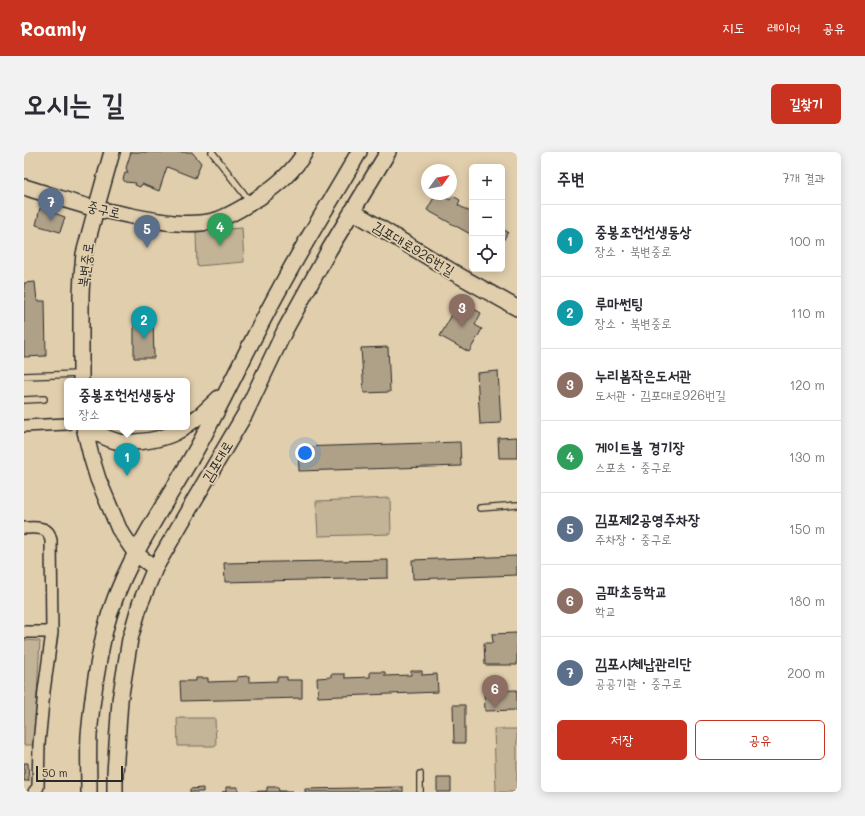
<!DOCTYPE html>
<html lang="ko">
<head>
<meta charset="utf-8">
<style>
  body { margin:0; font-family:Mali,"Poor Story",sans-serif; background:#f2f2f3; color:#2b2b33 }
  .controls { position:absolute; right:12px; top:12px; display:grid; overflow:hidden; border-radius:6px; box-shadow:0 2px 10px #0003 }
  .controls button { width:36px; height:36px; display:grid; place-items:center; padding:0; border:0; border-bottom:1px solid #e1e1e2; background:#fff; color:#2b2b33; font:20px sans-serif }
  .compass { position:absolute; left:397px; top:12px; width:36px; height:36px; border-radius:50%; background:#fff; box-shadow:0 2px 10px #0003; rotate:57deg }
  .scale { position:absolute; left:12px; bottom:10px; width:87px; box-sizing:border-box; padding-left:4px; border:2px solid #2b2b2b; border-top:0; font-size:11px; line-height:14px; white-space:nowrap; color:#2b2b2b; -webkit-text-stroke:3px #e1ceac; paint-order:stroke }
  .you { position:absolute; left:281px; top:301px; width:14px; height:14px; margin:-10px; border:3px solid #fff; border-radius:50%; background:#1a73e8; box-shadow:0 0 0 6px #1a73e833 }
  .badge { display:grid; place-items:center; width:26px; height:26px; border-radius:50%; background:#c8321e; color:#fff; font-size:13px; font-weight:700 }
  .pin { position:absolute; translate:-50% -33px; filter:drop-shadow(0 1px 2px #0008) }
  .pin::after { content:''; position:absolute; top:21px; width:14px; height:12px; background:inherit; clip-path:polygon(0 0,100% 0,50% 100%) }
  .popup { position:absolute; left:40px; top:226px; width:126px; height:52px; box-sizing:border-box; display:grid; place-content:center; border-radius:6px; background:#fff; filter:drop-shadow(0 1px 3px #0005); font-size:13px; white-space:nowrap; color:#7c7c81 }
  .popup b { font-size:15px; color:#2b2b33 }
  .popup::after { content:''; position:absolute; left:50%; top:100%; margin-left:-8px; border:8px solid transparent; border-top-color:#fff }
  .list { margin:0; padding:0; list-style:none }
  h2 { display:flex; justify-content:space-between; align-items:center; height:52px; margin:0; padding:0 16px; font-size:17px }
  h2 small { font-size:13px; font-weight:400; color:#7c7c81 }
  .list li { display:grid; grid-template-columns:26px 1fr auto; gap:12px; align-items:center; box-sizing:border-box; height:72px; padding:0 16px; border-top:1px solid #e1e1e2 }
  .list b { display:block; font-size:15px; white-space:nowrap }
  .list p { margin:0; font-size:13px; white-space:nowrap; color:#7c7c81 }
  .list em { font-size:13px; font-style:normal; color:#7c7c81 }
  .actions { display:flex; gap:8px; padding:12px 16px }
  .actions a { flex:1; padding:9px 0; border:1px solid #c8321e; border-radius:6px; text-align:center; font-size:14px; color:#c8321e }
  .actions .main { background:#c8321e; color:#fff }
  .icon { flex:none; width:22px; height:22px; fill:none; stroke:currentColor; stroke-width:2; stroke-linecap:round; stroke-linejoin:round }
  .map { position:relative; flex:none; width:493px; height:640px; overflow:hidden; border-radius:6px }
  header { display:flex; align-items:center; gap:24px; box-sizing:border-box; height:56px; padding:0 20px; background:#c8321e; color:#fff }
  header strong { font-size:19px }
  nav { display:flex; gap:22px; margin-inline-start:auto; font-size:14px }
  .intro { display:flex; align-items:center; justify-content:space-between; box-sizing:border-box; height:96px; padding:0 24px }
  h1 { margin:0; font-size:28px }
  .button { padding:10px 18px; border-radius:6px; background:#c8321e; color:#fff; font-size:14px; font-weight:700 }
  main { display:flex; gap:24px; padding:0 24px }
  aside { flex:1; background:#fff; border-radius:6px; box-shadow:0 2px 10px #0003 }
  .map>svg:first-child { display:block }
  .green { fill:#c3b397; stroke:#776f61 }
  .building { fill:#afa088; stroke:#2b2b2b }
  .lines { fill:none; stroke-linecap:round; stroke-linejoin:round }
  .lane-casing { stroke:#2b2b2b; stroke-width:8 }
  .street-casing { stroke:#2b2b2b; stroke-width:14 }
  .secondary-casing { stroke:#2b2b2b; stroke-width:18 }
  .lane { stroke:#e1ceac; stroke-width:5.5 }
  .street { stroke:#e1ceac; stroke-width:11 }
  .secondary { stroke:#e1ceac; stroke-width:15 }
  .labels { text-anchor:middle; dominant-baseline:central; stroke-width:3.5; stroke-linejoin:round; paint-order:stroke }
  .street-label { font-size:14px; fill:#2b2b2b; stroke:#e1ceac }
</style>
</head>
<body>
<header>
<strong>Roamly</strong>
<nav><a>지도</a><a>레이어</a><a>공유</a></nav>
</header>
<div class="intro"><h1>오시는 길</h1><a class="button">길찾기</a></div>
<main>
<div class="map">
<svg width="493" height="640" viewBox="0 0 493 640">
  <rect width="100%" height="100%" fill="#e1ceac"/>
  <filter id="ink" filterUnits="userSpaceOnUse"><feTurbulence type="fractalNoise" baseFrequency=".025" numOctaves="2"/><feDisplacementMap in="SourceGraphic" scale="8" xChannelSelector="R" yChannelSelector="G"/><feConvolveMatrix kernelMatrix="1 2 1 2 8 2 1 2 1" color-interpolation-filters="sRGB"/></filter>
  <g filter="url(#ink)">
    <!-- green -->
    <path class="green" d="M 218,76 L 220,110 L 173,114 L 172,79 Z
      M 366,346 L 367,382 L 294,384 L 292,349 Z
      M 0,488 L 16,489 L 10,593 L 0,593 Z
      M 153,566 L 191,566 L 192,594 L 154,594 Z
      M 470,577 L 493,577 L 493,640 L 472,640 Z"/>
    <!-- building -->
    <path class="building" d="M 107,0 L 168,0 L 177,11 L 171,26 L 143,15 L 135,39 L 118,32 L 116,35 L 111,33 L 112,31 L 101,30 L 99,27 L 101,21 L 104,21 L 103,18 L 102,16 Z
      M 412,42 L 415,42 L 426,48 L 429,44 L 436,48 L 434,53 L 448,61 L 448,83 L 403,58 Z
      M 16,56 L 41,65 L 36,80 L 12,73 Z
      M 478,77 L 484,80 L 478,91 Z
      M 11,130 L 13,149 L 21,149 L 22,204 L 0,205 L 0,131 Z
      M 443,153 L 457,161 L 451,173 L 458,177 L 445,200 L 416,184 L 433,154 L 440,158 Z
      M 129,167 L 130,206 L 110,206 L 110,168 Z
      M 364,195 L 366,240 L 340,241 L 337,196 Z
      M 474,219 L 477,271 L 456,272 L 453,221 Z
      M 493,285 L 493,306 L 475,306 L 474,286 Z
      M 436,290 L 437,314 L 275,319 L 274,295 Z
      M 493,404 L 493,423 L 389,427 L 388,408 Z
      M 364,408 L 364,426 L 201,430 L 200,411 Z
      M 493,481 L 493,513 L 461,513 L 460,491 L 469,491 L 468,482 Z
      M 387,519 L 398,519 L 398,523 L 413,522 L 414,540 L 294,545 L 293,526 L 307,525 L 307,522 L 321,522 L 321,526 L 346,525 L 346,520 L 361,520 L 361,524 L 387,523 Z
      M 225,524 L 225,530 L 253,529 L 253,525 L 263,525 L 263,528 L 278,528 L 278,546 L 157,549 L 156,529 L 172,529 L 172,526 L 184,526 L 184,530 L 213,529 L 213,525 Z
      M 493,538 L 493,558 L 461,559 L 460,539 Z
      M 429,553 L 441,553 L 441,591 L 430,591 Z
      M 0,611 L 4,611 L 5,629 L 0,629 Z
      M 413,626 L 427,626 L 427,640 L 413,640 Z
      M 202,635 L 214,635 L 214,640 L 243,639 L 243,635 L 254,635 L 255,639 L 268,639 L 268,640 L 198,640 L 202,640 Z
      M 379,635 L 379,640 L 281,640 L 281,637 Z
      M 179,636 L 179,640 L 166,640 L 166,637 Z"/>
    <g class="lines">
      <!-- lane casing -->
      <g class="lane-casing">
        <path id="lane" d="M 188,0 L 227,51
          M 0,224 L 56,222
          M 0,248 L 20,247
          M 456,356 L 493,353
          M 396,622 L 396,640"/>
      </g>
      <!-- street casing -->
      <g class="street-casing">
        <path id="street" d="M 0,274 L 43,272
          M 0,376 C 8,376 21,374 25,382 C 26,384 26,386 27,388 L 28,480 L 20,539 L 15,592 L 14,635 L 10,640
          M 0,480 L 28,480"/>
      </g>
      <!-- secondary casing -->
      <g class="secondary-casing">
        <path id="secondary" d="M 0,35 C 24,42 48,51 73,57 C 83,59 93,61 103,63 C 132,69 164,76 193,68 C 208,63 223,53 236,45 C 254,32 270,19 281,0
          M 328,59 L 434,123 L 493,156
          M 57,229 L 57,142 L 58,122 L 60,102 L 72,57 L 88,0
          M 163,273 L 178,262 L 195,246
          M 60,275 L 67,304 L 74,327 L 95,377 L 112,402 L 131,416
          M 64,275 C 73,282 83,287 95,290 C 99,291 105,290 110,290 C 128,289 146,286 160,275
          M 65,640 C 65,621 64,602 65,583 C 68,548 73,513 81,478 C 98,410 144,350 177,289 C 204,239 228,187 255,138 C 280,91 309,46 335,0
          M 91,640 L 91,621 L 96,548 L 106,487 L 116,452 L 131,416 L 171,347 L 221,262 L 261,178 L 305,98 L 364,0"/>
      </g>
      <!-- lane -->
      <use href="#lane" class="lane"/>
      <!-- street -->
      <use href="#street" class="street"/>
      <!-- secondary -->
      <use href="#secondary" class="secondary"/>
    </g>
  </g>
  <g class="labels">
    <!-- street labels -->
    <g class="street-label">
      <text transform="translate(80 57) rotate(13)">중구로</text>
      <text transform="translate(390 96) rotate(31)">김포대로926번길</text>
      <text transform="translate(61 113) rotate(-82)">북변중로</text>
      <text transform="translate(193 309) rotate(-59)">김포대로</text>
    </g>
  </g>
</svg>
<div class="controls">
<button>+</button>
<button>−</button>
<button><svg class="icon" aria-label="locate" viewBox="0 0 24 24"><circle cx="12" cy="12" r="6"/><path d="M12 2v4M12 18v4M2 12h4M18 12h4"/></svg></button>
</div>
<svg class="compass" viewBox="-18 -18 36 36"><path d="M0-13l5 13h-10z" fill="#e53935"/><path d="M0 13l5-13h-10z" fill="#7c7c81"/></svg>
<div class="scale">50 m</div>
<div class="you"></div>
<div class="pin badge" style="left:103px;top:324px;background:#0f9aa8">1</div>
<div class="popup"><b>중봉조헌선생동상</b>장소</div>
<div class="pin badge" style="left:120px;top:187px;background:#0f9aa8">2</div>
<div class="pin badge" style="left:438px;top:175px;background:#8d6e63">3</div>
<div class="pin badge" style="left:196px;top:94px;background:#2e9e5b">4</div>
<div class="pin badge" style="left:123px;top:96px;background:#5c6f8a">5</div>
<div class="pin badge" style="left:471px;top:556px;background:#8d6e63">6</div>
<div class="pin badge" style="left:27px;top:69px;background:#5c6f8a">7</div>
</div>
<aside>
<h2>주변<small>7개 결과</small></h2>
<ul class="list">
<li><span class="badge" style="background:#0f9aa8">1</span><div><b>중봉조헌선생동상</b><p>장소 · 북변중로</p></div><em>100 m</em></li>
<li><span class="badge" style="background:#0f9aa8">2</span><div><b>루마썬팅</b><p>장소 · 북변중로</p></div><em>110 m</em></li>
<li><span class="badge" style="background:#8d6e63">3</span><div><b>누리봄작은도서관</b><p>도서관 · 김포대로926번길</p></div><em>120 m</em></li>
<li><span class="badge" style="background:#2e9e5b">4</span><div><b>게이트볼 경기장</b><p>스포츠 · 중구로</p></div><em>130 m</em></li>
<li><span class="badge" style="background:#5c6f8a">5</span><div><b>김포제2공영주차장</b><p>주차장 · 중구로</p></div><em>150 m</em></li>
<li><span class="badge" style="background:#8d6e63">6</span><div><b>금파초등학교</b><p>학교</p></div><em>180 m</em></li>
<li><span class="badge" style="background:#5c6f8a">7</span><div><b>김포시체납관리단</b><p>공공기관 · 중구로</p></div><em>200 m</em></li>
</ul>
<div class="actions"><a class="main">저장</a><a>공유</a></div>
</aside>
</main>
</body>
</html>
